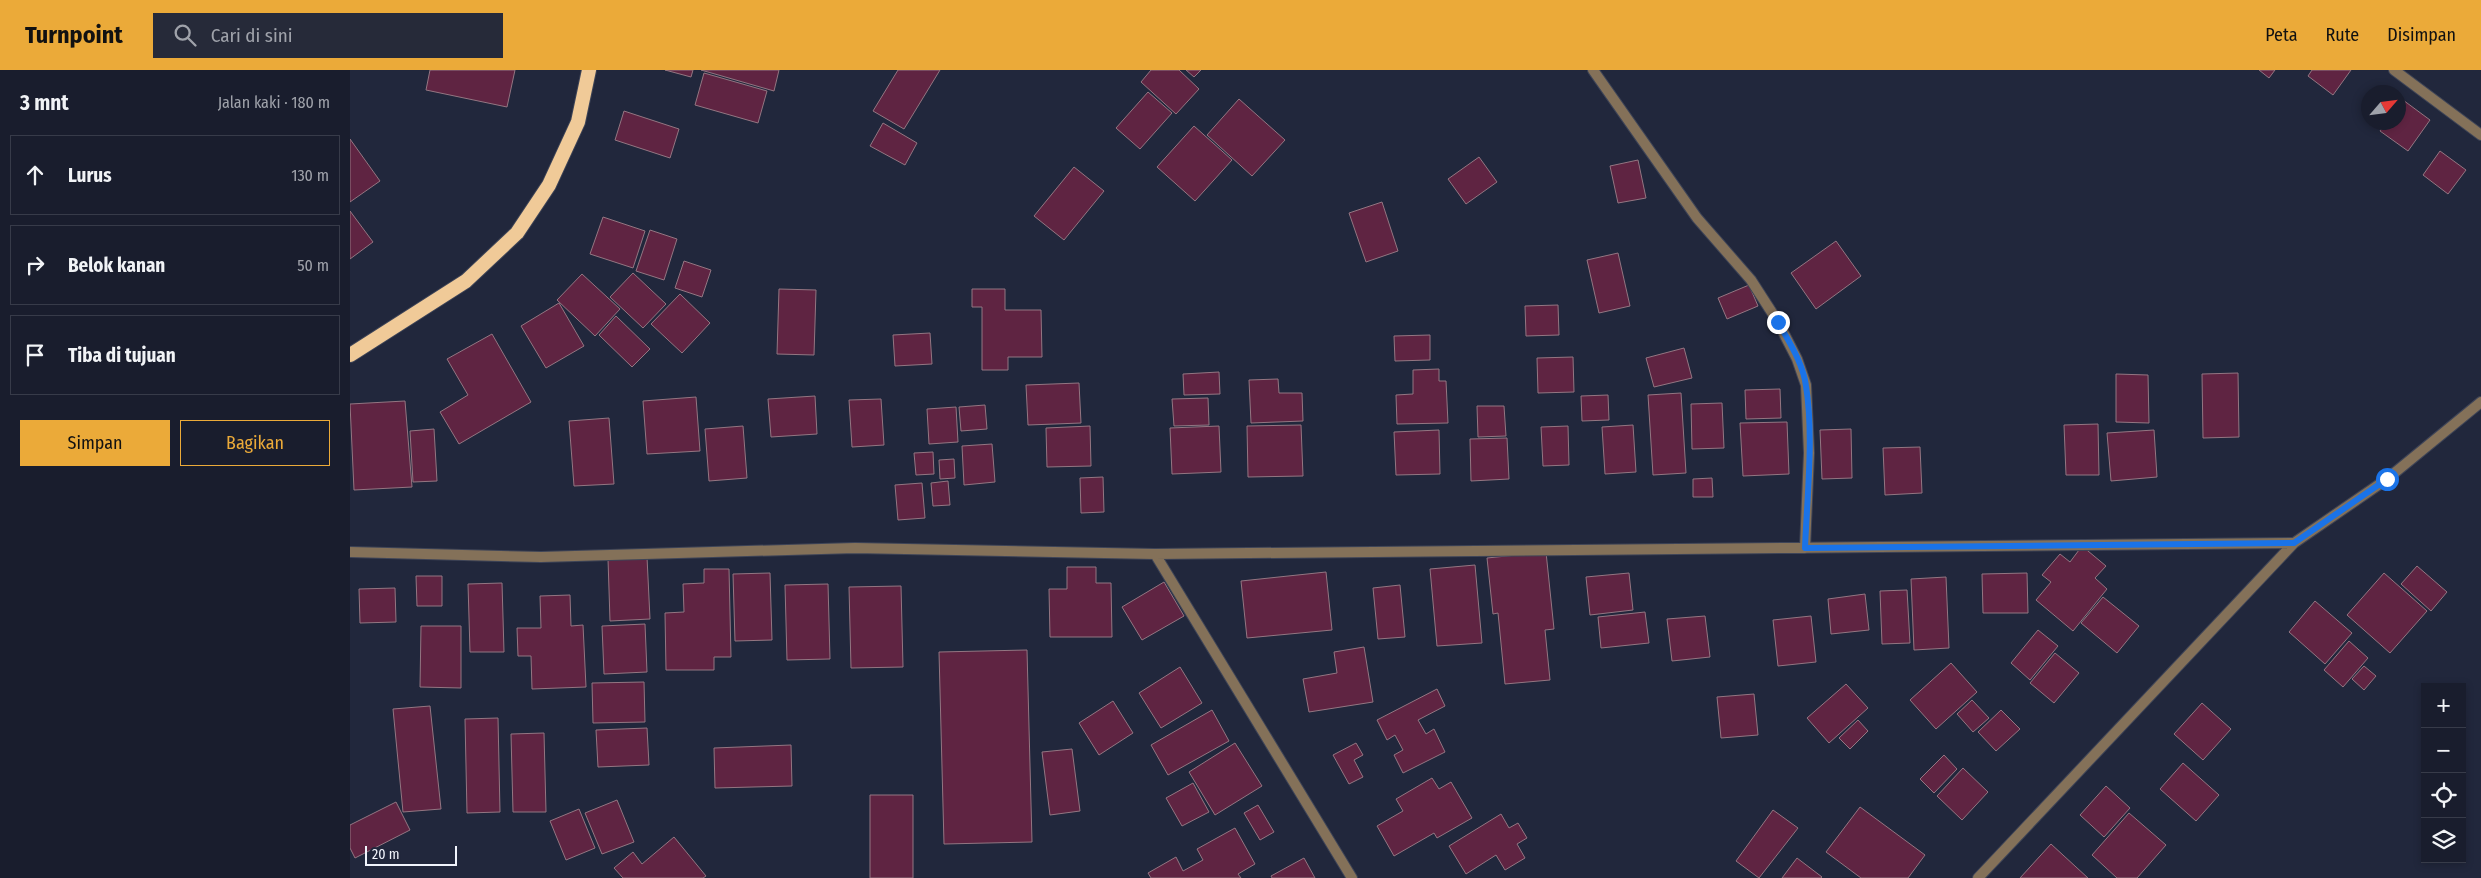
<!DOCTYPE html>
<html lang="id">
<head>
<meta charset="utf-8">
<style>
  body { margin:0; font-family:"Fira Sans Condensed",sans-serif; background:#262a39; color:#f1f3f6 }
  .controls { position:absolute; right:15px; bottom:15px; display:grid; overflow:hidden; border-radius:0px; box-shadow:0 2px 8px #0003 }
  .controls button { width:45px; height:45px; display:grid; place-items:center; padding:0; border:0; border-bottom:1px solid #373b49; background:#191d2d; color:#f1f3f6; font:25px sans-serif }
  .compass { position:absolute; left:2011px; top:15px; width:45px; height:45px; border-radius:50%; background:#191d2d; box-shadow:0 2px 8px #0003; rotate:62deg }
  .scale { position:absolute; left:15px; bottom:12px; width:92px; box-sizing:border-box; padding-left:5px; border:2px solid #f1f4fc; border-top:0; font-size:14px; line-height:18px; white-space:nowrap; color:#f1f4fc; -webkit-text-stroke:4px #21273c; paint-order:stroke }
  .stop { position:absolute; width:15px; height:15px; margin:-11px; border:4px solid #1a73e8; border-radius:50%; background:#fff }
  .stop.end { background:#1a73e8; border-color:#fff; box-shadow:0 1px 5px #0008 }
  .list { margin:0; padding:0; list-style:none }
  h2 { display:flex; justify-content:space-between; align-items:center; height:65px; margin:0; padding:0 20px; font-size:21px }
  h2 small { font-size:16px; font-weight:400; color:#9fa2aa }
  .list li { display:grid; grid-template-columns:32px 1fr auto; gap:15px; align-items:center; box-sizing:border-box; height:80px; margin:0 10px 10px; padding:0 10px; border:1px solid #373b49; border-radius:0px }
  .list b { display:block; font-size:19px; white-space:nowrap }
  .list em { font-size:16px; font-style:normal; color:#9fa2aa }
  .actions { display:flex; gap:10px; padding:15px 20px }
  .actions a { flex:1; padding:11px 0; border:1px solid #ebaa39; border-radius:0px; text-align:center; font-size:18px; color:#ebaa39 }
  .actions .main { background:#ebaa39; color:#111 }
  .icon { flex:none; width:28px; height:28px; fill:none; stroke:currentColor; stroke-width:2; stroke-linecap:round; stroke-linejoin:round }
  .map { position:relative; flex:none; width:2131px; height:808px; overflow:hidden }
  header { display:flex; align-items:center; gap:30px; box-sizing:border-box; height:70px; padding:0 25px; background:#ebaa39; color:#111 }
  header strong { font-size:24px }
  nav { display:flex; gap:28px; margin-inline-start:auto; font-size:18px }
  .search { width:350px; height:45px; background:#262a39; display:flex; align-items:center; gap:12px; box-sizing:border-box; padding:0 18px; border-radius:0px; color:#9fa2aa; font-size:19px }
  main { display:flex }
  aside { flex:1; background:#191d2d }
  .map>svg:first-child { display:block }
  .building { fill:#5f2442; stroke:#937682 }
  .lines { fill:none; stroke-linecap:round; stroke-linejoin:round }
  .minor-casing { stroke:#3e4457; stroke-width:12 }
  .trunk-casing { stroke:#3e4457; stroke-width:16 }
  .minor { stroke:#847159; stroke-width:10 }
  .trunk { stroke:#f0ca98; stroke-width:14 }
  .route { stroke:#1a73e8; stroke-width:6 }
</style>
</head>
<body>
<header>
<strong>Turnpoint</strong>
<div class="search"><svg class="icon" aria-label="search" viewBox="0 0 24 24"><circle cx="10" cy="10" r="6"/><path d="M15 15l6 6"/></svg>Cari di sini</div>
<nav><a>Peta</a><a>Rute</a><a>Disimpan</a></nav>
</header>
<main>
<aside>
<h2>3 mnt<small>Jalan kaki · 180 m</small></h2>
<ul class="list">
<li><svg class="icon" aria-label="ahead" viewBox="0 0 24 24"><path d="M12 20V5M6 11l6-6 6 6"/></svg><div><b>Lurus</b></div><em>130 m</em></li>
<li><svg class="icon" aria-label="right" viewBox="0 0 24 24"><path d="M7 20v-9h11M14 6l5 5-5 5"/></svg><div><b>Belok kanan</b></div><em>50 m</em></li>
<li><svg class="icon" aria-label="arrive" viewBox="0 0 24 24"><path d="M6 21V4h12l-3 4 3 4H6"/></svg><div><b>Tiba di tujuan</b></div></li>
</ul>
<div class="actions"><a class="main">Simpan</a><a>Bagikan</a></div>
</aside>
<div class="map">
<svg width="2131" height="808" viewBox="0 0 2131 808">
  <rect width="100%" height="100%" fill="#21273c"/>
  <!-- building -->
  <path class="building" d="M 80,0 L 165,0 L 157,37 L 76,20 Z
    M 315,0 L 343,0 L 341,7 Z
    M 351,0 L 429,0 L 424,21 Z
    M 548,0 L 590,0 L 554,59 L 523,41 Z
    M 801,0 L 829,0 L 849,19 L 826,44 L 791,12 Z
    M 836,0 L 851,0 L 844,7 Z
    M 1909,0 L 1925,0 L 1919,8 Z
    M 1962,0 L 2001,0 L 1983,25 L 1958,6 Z
    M 354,3 L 417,21 L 408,53 L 345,35 Z
    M 798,22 L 822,43 L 790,79 L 766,58 Z
    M 889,29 L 935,70 L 902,106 L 857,65 Z
    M 2053,30 L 2080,50 L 2058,81 L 2030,61 L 2036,52 L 2048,52 L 2048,36 Z
    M 274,41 L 329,59 L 320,88 L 265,70 Z
    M 533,53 L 567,73 L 555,95 L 520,76 Z
    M 844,56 L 882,90 L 845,131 L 807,97 Z
    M 0,69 L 30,111 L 0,132 Z
    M 2090,81 L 2116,100 L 2098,124 L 2073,105 Z
    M 1129,87 L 1147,112 L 1116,134 L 1098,109 Z
    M 1288,90 L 1296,128 L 1268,133 L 1260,96 Z
    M 724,97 L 754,121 L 714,170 L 684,146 Z
    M 1032,132 L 1048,181 L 1016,192 L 999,143 Z
    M 0,141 L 23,172 L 0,189 Z
    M 253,147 L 295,161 L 283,198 L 240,184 Z
    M 300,160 L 327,169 L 314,210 L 286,201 Z
    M 1486,171 L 1511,206 L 1466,239 L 1441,203 Z
    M 1268,183 L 1280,236 L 1249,243 L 1237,190 Z
    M 334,191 L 361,200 L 352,227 L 325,218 Z
    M 283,203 L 316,234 L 293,258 L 260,227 Z
    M 232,204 L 270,239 L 245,266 L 207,230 Z
    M 1399,215 L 1408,236 L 1377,249 L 1368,228 Z
    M 429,219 L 466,220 L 464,285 L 427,284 Z
    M 622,219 L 655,219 L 655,240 L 691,240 L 692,287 L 658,287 L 658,300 L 632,300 L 632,237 L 622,237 Z
    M 330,224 L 360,253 L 332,283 L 301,254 Z
    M 209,233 L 234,276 L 196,298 L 171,256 Z
    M 1208,235 L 1209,265 L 1176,266 L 1175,236 Z
    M 266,246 L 300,279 L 282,297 L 249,265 Z
    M 580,263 L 582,294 L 545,296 L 543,265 Z
    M 142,264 L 181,332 L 109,374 L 90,342 L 118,325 L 97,289 Z
    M 1080,265 L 1080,290 L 1045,291 L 1044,266 Z
    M 1334,278 L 1342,308 L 1304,317 L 1296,288 Z
    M 1223,287 L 1224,322 L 1188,323 L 1187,288 Z
    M 1089,299 L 1089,311 L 1096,311 L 1098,353 L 1047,354 L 1046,325 L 1063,324 L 1063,300 Z
    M 869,302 L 870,324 L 834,325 L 833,304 Z
    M 1888,303 L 1889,367 L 1853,368 L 1852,304 Z
    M 1766,304 L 1798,305 L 1799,353 L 1766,352 Z
    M 928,309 L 929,323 L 952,323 L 953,351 L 901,353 L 899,310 Z
    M 729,313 L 731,353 L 678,355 L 676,315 Z
    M 1430,319 L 1431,348 L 1396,349 L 1395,320 Z
    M 1331,323 L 1336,403 L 1303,405 L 1298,325 Z
    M 1258,325 L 1259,350 L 1232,351 L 1231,326 Z
    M 465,326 L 467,364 L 421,367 L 418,329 Z
    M 346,327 L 350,381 L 297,384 L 293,331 Z
    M 858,328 L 859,355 L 824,356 L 822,329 Z
    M 531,329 L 534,375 L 502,377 L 499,330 Z
    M 55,331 L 62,417 L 4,420 L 0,334 Z
    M 1372,333 L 1374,378 L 1342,379 L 1341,334 Z
    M 635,335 L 637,359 L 611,361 L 609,337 Z
    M 1127,336 L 1154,336 L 1156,366 L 1128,367 Z
    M 606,337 L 608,372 L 579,374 L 577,339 Z
    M 259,348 L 264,414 L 224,416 L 219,351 Z
    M 1437,352 L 1439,404 L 1393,406 L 1390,353 Z
    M 1748,354 L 1749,405 L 1716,405 L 1714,355 Z
    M 951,355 L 953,406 L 898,407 L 897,356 Z
    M 1283,355 L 1286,402 L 1255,404 L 1252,357 Z
    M 393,356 L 397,408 L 359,411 L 355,359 Z
    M 740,356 L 741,396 L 697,397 L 696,358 Z
    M 869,356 L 871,402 L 822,404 L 820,358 Z
    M 1218,356 L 1219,395 L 1193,396 L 1191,357 Z
    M 84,359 L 87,411 L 63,412 L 60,361 Z
    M 1501,359 L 1502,408 L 1472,409 L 1470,360 Z
    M 1089,360 L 1090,404 L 1046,405 L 1044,362 Z
    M 1804,360 L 1807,407 L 1761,411 L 1757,363 Z
    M 1157,368 L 1159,409 L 1121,411 L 1120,369 Z
    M 642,374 L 645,412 L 614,415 L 612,376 Z
    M 1570,377 L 1572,423 L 1535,425 L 1533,378 Z
    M 583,382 L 584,404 L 566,405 L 564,383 Z
    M 604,389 L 605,408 L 590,409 L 589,390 Z
    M 753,407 L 754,442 L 731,443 L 730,408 Z
    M 1362,408 L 1363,427 L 1343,427 L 1343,409 Z
    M 598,411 L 600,435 L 583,436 L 581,413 Z
    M 572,413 L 575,448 L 548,450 L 545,415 Z
    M 1732,476 L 1756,496 L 1745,508 L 1757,519 L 1723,561 L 1686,530 L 1701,512 L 1692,505 L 1710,484 L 1720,492 Z
    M 1196,482 L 1204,559 L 1195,560 L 1200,610 L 1155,614 L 1148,543 L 1143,544 L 1137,488 Z
    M 297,487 L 300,549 L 260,551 L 258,489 Z
    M 1125,495 L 1132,573 L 1087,576 L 1080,499 Z
    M 2067,496 L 2097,522 L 2081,541 L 2051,514 Z
    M 717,497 L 746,497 L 746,513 L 761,513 L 762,567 L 700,567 L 699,519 L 717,519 Z
    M 354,499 L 379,499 L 381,587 L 364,587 L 364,600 L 316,600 L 315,543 L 334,542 L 333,514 L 354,513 Z
    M 976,502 L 982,560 L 897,568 L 891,511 Z
    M 420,503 L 422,570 L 385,571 L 383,504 Z
    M 1279,503 L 1283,540 L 1240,545 L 1236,507 Z
    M 1677,503 L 1678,543 L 1633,543 L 1632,504 Z
    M 2034,503 L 2077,541 L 2040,583 L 1997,545 Z
    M 66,506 L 92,506 L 92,536 L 67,536 Z
    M 1596,507 L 1599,578 L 1564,580 L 1561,509 Z
    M 814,512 L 834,546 L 792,570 L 772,537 Z
    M 152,513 L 154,582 L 120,582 L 118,514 Z
    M 478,514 L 480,589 L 437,590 L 435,515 Z
    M 1050,515 L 1055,567 L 1028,569 L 1023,518 Z
    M 551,516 L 553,597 L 501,598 L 499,517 Z
    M 45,518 L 46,552 L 10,553 L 9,519 Z
    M 1557,520 L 1560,573 L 1532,574 L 1530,521 Z
    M 1515,524 L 1519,560 L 1481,564 L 1478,529 Z
    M 220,525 L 221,556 L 233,555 L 236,617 L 182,619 L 181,586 L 168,586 L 167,558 L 191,558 L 190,526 Z
    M 1753,527 L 1789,556 L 1767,583 L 1731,553 Z
    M 1965,531 L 2002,563 L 1975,594 L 1939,562 Z
    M 1295,542 L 1299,573 L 1251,578 L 1248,547 Z
    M 1355,546 L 1360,587 L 1322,591 L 1317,549 Z
    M 1461,546 L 1466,592 L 1428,596 L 1423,550 Z
    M 295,554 L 297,602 L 254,604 L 252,556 Z
    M 71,556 L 111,556 L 111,618 L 70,617 Z
    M 1688,560 L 1708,576 L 1680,610 L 1661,593 Z
    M 1999,571 L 2018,588 L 1993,617 L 1974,600 Z
    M 1014,577 L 1023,632 L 959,642 L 953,609 L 987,603 L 984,582 Z
    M 677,580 L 682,772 L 594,774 L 589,582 Z
    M 1705,583 L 1729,603 L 1704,633 L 1680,613 Z
    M 1601,593 L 1627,622 L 1586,659 L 1560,630 Z
    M 2014,596 L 2026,606 L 2014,620 L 2002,609 Z
    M 830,597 L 852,633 L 811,658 L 789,623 Z
    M 294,612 L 295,652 L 243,653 L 242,613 Z
    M 1496,614 L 1518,638 L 1479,673 L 1457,648 Z
    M 1087,619 L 1095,636 L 1068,650 L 1076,664 L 1084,659 L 1095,682 L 1053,703 L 1044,685 L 1053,680 L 1045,665 L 1037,670 L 1027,650 Z
    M 1404,624 L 1408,665 L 1371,668 L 1367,627 Z
    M 1622,630 L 1639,648 L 1623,662 L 1607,644 Z
    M 763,631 L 783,663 L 749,685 L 729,653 Z
    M 1852,633 L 1881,659 L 1853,690 L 1824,664 Z
    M 80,636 L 91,739 L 53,742 L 43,639 Z
    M 862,640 L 879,671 L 818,705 L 801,675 Z
    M 1651,640 L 1670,659 L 1646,681 L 1628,662 Z
    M 148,648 L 150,742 L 117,743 L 115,649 Z
    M 1508,650 L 1518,661 L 1500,679 L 1489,668 Z
    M 297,658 L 299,695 L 248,697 L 246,660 Z
    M 194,663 L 196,742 L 163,742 L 161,664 Z
    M 885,673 L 912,716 L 865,745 L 839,702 Z
    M 1006,673 L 1013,685 L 1004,690 L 1013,707 L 999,714 L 983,685 Z
    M 441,675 L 442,716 L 365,718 L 364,678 Z
    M 722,679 L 730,741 L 700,745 L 692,682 Z
    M 1594,685 L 1607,699 L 1584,723 L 1570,709 Z
    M 1833,693 L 1869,725 L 1846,751 L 1810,719 Z
    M 1613,698 L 1638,722 L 1612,750 L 1587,726 Z
    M 1082,708 L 1089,719 L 1101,712 L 1122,748 L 1087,768 L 1084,763 L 1044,786 L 1027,756 L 1053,741 L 1046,729 Z
    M 843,713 L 859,742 L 832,756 L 816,728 Z
    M 1756,716 L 1780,738 L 1754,767 L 1730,745 Z
    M 520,725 L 563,725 L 563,808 L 520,808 Z
    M 267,730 L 284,772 L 252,784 L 235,743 Z
    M 46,732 L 60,760 L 5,788 L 0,778 L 0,755 Z
    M 908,735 L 924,762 L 910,770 L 894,743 Z
    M 1510,737 L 1575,785 L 1558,808 L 1511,808 L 1476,782 Z
    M 229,739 L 245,778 L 216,790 L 200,751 Z
    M 1423,740 L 1448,758 L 1409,808 L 1386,791 Z
    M 1779,743 L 1816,775 L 1787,808 L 1767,808 L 1742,785 Z
    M 1151,744 L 1159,758 L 1168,753 L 1177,768 L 1167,774 L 1175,788 L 1155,800 L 1146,785 L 1116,804 L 1099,776 Z
    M 885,758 L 905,794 L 888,804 L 891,808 L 801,808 L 798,803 L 826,787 L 833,801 L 853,790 L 847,779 Z
    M 324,767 L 356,806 L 353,808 L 273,808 L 264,798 L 283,782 L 292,794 Z
    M 1701,774 L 1738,808 L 1670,808 Z
    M 954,788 L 965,808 L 922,808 L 921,806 Z
    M 1447,788 L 1472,807 L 1471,808 L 1432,808 Z"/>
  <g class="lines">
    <!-- minor casing -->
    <g class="minor-casing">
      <path id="minor" d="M 1243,0 L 1347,148 L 1401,210 L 1428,252 L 1447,289 L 1456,315 L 1459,383 L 1455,478
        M 2044,0 L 2131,65
        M 0,482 L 191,487 L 505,478 L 805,484 L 1944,473
        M 805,484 L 1002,808
        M 1628,808 L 1944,473 L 2037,409 L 2131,332"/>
    </g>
    <!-- trunk casing -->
    <g class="trunk-casing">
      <path id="trunk" d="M 0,285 L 116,211 L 167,163 L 199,115 L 228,52 L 239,0"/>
    </g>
    <!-- minor -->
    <use href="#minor" class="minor"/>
    <!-- trunk -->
    <use href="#trunk" class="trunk"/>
  </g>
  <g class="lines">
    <!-- route -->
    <path class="route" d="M 1428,252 C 1439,272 1453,293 1456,316 C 1464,365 1457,428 1455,478 L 1944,473 L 2037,409"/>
  </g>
</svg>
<div class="controls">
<button>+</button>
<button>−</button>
<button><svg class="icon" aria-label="locate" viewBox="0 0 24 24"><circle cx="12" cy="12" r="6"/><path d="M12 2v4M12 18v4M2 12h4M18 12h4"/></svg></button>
<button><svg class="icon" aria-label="layers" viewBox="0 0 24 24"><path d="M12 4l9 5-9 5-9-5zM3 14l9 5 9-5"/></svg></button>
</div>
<svg class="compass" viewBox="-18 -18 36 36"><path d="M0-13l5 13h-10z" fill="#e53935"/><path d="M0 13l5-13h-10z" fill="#9fa2aa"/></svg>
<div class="scale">20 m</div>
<div class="stop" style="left:2037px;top:409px"></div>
<div class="stop end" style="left:1428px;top:252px"></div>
</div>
</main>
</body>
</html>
